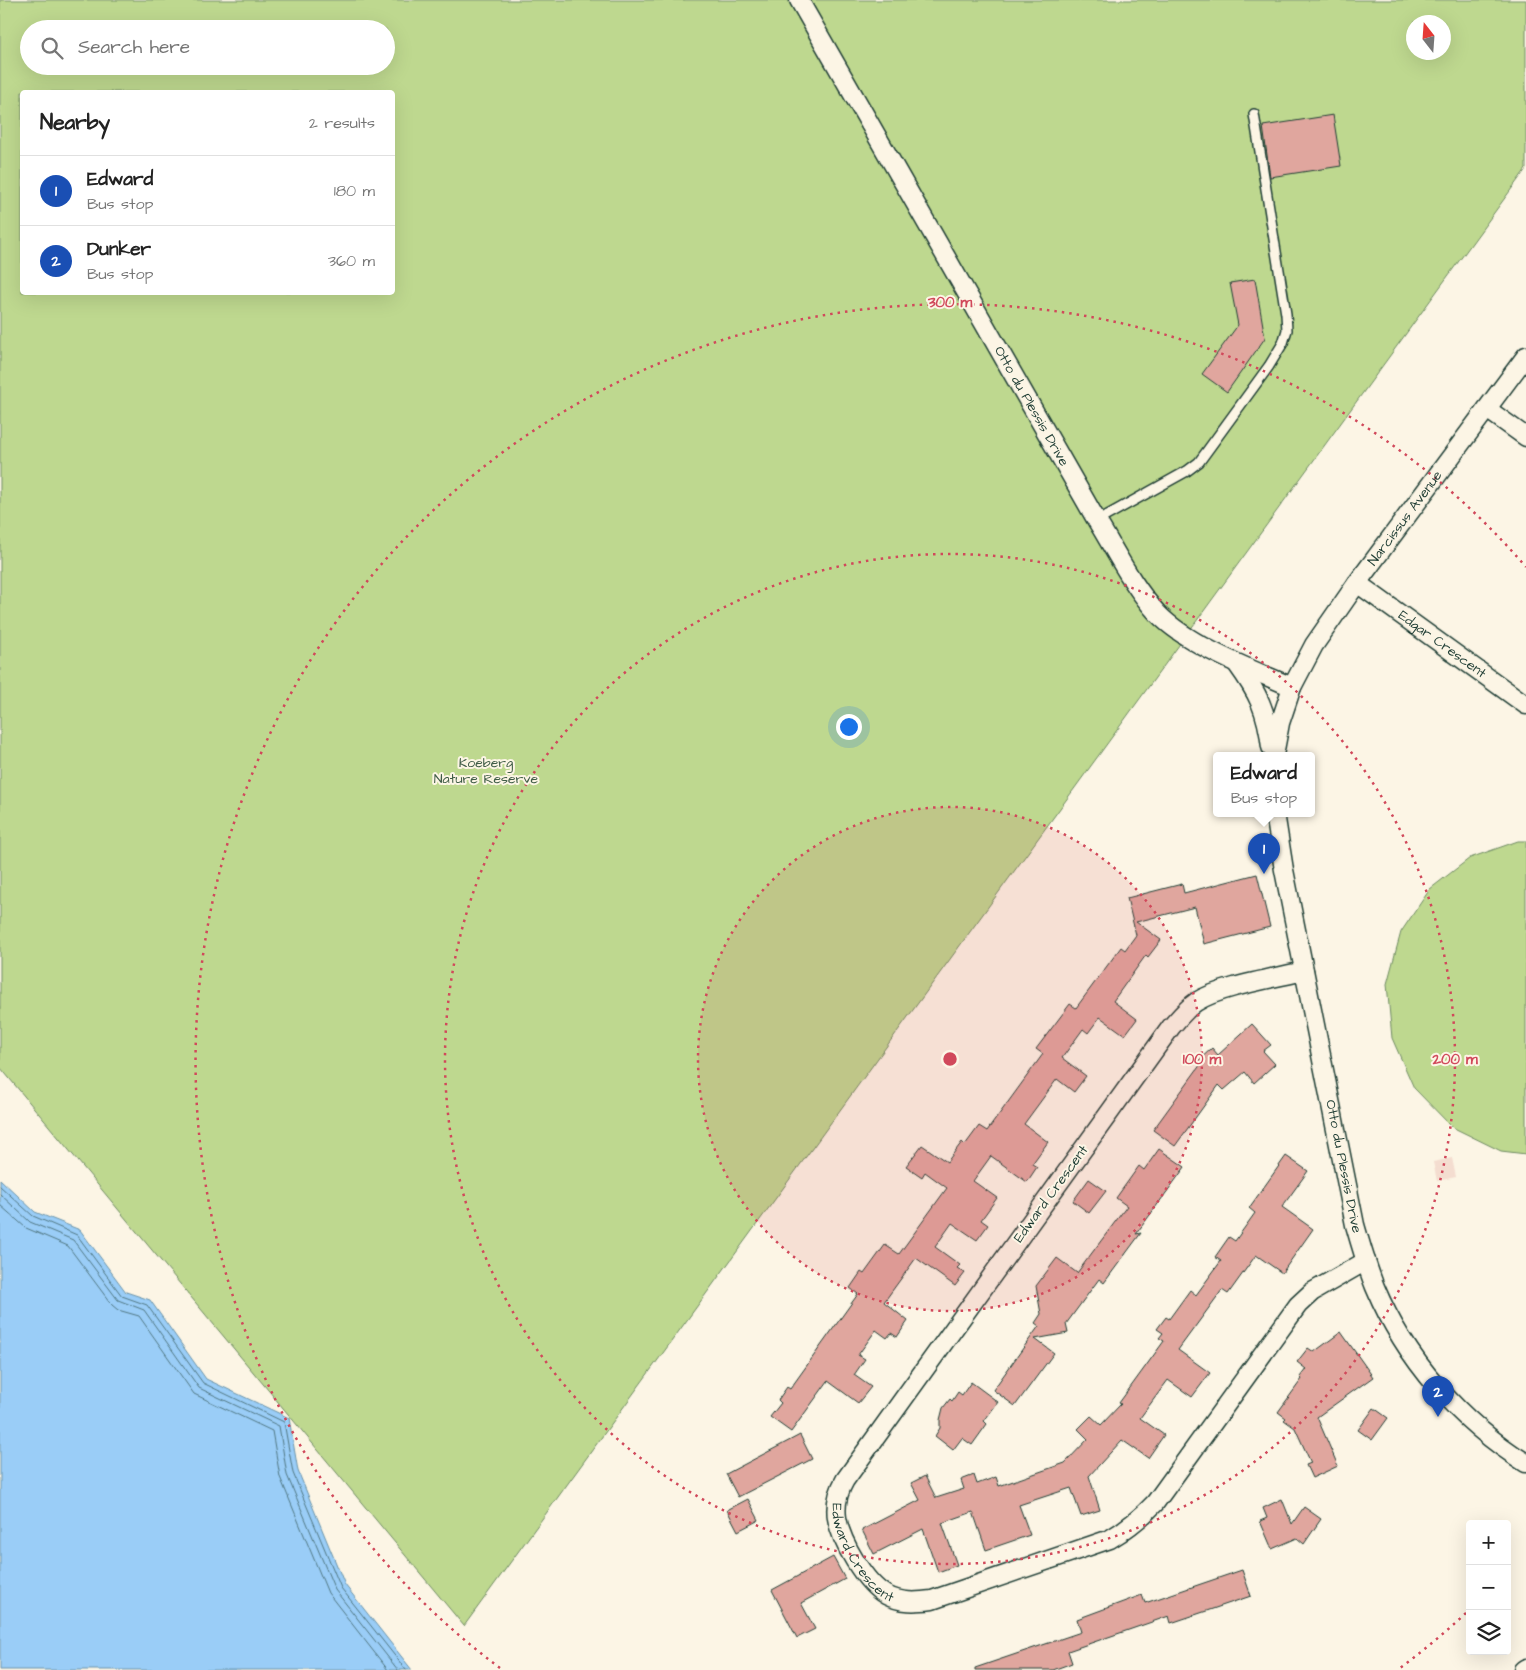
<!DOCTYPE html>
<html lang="en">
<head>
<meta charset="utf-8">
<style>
  body { margin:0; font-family:"Architects Daughter",sans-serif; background:#f6f6f6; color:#222 }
  .controls { position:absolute; right:15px; bottom:15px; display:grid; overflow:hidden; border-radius:5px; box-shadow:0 5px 20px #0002 }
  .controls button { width:45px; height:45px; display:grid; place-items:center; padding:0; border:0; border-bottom:1px solid #e0e0e0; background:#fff; color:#222; font:25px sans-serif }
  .compass { position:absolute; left:1406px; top:15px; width:45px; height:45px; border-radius:50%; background:#fff; box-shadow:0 5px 20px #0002; rotate:343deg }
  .you { position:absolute; left:848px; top:726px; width:18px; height:18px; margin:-12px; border:4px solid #fff; border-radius:50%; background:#1a73e8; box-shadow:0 0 0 8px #1a73e833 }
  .badge { display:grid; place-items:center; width:32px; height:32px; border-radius:50%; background:#7c3aed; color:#fff; font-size:16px; font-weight:700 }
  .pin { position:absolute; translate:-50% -41px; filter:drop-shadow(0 1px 2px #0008) }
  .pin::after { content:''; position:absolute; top:26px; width:18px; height:15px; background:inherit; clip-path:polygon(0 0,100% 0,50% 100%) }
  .popup { position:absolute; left:1213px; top:752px; width:102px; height:65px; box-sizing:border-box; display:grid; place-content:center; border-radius:5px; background:#fff; filter:drop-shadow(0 1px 4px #0005); font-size:16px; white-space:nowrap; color:#767676 }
  .popup b { font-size:19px; color:#222 }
  .popup::after { content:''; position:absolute; left:50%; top:100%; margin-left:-10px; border:10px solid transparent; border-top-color:#fff }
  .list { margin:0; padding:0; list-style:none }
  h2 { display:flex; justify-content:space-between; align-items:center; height:65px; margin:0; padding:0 20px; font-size:21px }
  h2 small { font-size:16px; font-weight:400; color:#767676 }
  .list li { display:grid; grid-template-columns:32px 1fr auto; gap:15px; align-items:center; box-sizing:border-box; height:70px; padding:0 20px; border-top:1px solid #e0e0e0 }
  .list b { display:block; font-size:19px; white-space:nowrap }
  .list p { margin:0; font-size:16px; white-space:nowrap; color:#767676 }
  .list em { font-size:16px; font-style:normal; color:#767676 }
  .icon { flex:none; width:28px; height:28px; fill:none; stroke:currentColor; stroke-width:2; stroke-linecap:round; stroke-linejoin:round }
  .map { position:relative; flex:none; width:1526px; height:1670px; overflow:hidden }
  .search { position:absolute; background:#fff; box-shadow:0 5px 20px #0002; left:20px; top:20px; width:375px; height:55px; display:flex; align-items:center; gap:12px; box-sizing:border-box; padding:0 18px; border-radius:28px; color:#767676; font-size:19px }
  .panel { position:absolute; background:#fff; box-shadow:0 5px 20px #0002; left:20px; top:90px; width:375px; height:205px; border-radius:5px }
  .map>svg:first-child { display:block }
  .built { fill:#f4ddd0 }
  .green { fill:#bed88f; stroke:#6e8a62; fill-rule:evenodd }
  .water { fill:#9acdf7; stroke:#6993a9 }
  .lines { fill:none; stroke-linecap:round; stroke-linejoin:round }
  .shore { stroke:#507782; stroke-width:1 }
  .building { fill:#e0a69e; stroke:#1f3d34 }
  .service-casing { stroke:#1f3d34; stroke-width:12 }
  .minor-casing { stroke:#1f3d34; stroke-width:21 }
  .service { stroke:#fcf5e5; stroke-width:9 }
  .minor { stroke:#fcf5e5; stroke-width:18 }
  .ring { fill:none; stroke:#d1495b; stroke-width:2.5; stroke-dasharray:2.5 5 }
  .labels { text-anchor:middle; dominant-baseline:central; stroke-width:4; stroke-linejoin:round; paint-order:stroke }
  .street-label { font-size:14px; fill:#1f3d34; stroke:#fcf5e5 }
  .park-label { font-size:14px; fill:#3f5c46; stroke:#fcf5e5 }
  .centre { fill:#d1495b; stroke:#fcf5e5; stroke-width:2.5 }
  .ring-label { font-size:15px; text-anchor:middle; font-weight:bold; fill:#d1495b; stroke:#fcf5e5; stroke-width:4; stroke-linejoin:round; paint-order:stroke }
</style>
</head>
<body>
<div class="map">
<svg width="1526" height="1670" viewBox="0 0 1526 1670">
  <rect width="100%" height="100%" fill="#fcf5e5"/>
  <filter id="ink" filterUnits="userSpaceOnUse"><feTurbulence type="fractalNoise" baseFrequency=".02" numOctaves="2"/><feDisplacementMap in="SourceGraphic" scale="10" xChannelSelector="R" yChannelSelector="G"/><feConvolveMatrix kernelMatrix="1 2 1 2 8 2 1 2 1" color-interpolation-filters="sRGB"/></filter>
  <g filter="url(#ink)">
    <!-- built -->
    <path class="built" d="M 1452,1158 L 1456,1177 L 1437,1181 L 1433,1162 Z"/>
    <!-- green -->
    <path class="green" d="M 0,0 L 1526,0 L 1526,169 L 464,1626 L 0,1067 ZM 1414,22 L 1444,22 L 1444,52 L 1414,52 ZM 29,29 L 386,29 L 386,66 L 29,66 ZM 22,92 L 392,92 L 392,292 L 22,292 Z
      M 1518,841 L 1526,841 L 1526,1154 L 1501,1151 L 1452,1127 L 1414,1088 L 1392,1038 L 1387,984 L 1401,932 L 1430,889 L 1470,858 Z"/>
    <!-- water -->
    <path class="water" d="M 0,1179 L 35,1212 L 80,1230 L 126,1292 L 150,1300 L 206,1379 L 289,1418 L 298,1471 L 345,1585 L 412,1670 L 0,1670 Z"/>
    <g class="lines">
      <!-- shore -->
      <path class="shore" d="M 0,1186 L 33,1216 L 77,1235 L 122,1296 L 147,1305 L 203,1383 L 284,1422 L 293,1473 L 341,1588 L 406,1670
        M 0,1194 L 30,1222 L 73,1240 L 118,1300 L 144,1310 L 199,1388 L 279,1426 L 287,1475 L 335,1590 L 398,1670
        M 0,1205 L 26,1228 L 68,1246 L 112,1305 L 118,1310 L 139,1316 L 194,1394 L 272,1431 L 280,1477 L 328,1593 L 388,1670"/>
    </g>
    <!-- building -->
    <path class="building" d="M 1333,115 L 1341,166 L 1270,177 L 1263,126 Z
      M 1255,279 L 1265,338 L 1227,392 L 1202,374 L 1238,325 L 1230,283 Z
      M 1257,874 L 1270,927 L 1204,944 L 1195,907 L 1136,922 L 1161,940 L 1148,957 L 1146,955 L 1113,1001 L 1137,1019 L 1125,1035 L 1100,1017 L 1088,1033 L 1083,1029 L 1062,1058 L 1086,1076 L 1074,1092 L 1057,1079 L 1024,1124 L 1048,1142 L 1032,1164 L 1037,1167 L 1027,1182 L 991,1156 L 973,1181 L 997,1198 L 981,1220 L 988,1225 L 977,1240 L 952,1223 L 935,1247 L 960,1265 L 957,1268 L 965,1273 L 955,1286 L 916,1258 L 884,1302 L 908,1321 L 897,1337 L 891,1333 L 887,1338 L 876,1330 L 858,1355 L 865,1359 L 854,1375 L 871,1387 L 858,1403 L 828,1381 L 791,1432 L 770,1417 L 781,1403 L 778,1400 L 787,1387 L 790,1389 L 858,1294 L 850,1288 L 861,1272 L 864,1274 L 885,1245 L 899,1254 L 947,1188 L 925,1172 L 922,1177 L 906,1166 L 922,1145 L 947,1162 L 962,1142 L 965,1145 L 979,1126 L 987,1131 L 1043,1054 L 1036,1049 L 1070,1004 L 1076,1008 L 1121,947 L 1125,950 L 1136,935 L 1127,898 L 1182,884 L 1184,893 Z
      M 1252,1024 L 1271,1045 L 1263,1051 L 1275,1064 L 1254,1083 L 1245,1072 L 1224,1090 L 1219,1085 L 1175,1146 L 1153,1130 L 1201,1064 L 1198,1061 L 1212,1048 L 1218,1055 Z
      M 1159,1149 L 1185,1167 L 1136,1234 L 1141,1233 L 1104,1283 L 1099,1279 L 1066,1324 L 1068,1333 L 1035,1339 L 1054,1353 L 1015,1406 L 993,1390 L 1039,1326 L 1035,1323 L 1041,1314 L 1036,1286 L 1057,1258 L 1077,1273 L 1127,1206 L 1116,1198 L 1139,1166 L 1144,1170 Z
      M 1286,1156 L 1308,1171 L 1282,1207 L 1313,1229 L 1282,1273 L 1256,1255 L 1228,1294 L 1222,1290 L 1178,1350 L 1210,1373 L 1192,1397 L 1168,1380 L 1140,1418 L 1164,1435 L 1148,1458 L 1122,1440 L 1089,1476 L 1100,1510 L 1081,1516 L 1071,1488 L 1019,1505 L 1030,1535 L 986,1550 L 973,1512 L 942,1523 L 957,1565 L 938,1572 L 923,1529 L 874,1554 L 862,1530 L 920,1500 L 911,1483 L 925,1476 L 936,1498 L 964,1489 L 961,1480 L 974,1475 L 977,1484 L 996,1477 L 999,1486 L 1065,1463 L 1088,1439 L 1078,1429 L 1091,1416 L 1101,1425 L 1121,1404 L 1119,1403 L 1164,1341 L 1159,1338 L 1163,1333 L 1157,1329 L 1166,1317 L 1169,1319 L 1190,1290 L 1196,1295 L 1221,1261 L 1215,1257 L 1229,1237 L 1235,1241 L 1255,1213 L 1249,1208 Z
      M 1089,1179 L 1106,1191 L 1089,1213 L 1073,1201 Z
      M 1341,1332 L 1373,1377 L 1317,1417 L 1338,1466 L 1312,1478 L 1306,1465 L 1311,1463 L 1295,1428 L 1284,1420 L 1286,1418 L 1278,1412 L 1302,1379 L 1300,1377 L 1306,1369 L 1297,1362 L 1308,1348 L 1314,1352 Z
      M 971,1382 L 998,1402 L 984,1421 L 987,1424 L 972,1445 L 962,1438 L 953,1450 L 935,1436 L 940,1428 L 940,1420 L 943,1408 L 950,1399 L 952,1401 L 958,1392 L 962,1395 Z
      M 1374,1408 L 1388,1418 L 1372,1440 L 1358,1430 Z
      M 800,1435 L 812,1459 L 738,1497 L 726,1474 Z
      M 748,1499 L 759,1520 L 738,1531 L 727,1510 Z
      M 1282,1499 L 1292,1524 L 1304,1507 L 1321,1519 L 1304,1544 L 1297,1538 L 1272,1549 L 1260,1521 L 1267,1518 L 1263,1508 Z
      M 833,1557 L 845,1579 L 801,1603 L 815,1629 L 797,1638 L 772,1590 Z
      M 1242,1570 L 1251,1596 L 1171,1623 L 1169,1616 L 1068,1651 L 1072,1663 L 1053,1670 L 975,1670 L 975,1668 L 1081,1632 L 1077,1619 L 1142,1595 L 1145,1603 Z"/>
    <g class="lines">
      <!-- service casing -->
      <g class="service-casing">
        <path id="service" d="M 1097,521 L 1187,471 L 1199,462 L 1269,366 L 1283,343 L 1287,330 L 1286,314 L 1254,114"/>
      </g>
      <!-- minor casing -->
      <g class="minor-casing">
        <g id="minor">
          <path id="s1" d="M 799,0 L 1097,521 C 1116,552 1133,587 1158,614 C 1189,646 1251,669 1292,687"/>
          <path d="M 1487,409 L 1526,437"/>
          <path id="s2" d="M 1357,583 L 1526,705"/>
          <path d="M 1237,664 C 1258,693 1267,711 1271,747"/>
          <path id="s3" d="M 1274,755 L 1280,723 L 1292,687 L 1314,645 L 1357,583 L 1526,356"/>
          <path id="s4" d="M 1275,813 L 1284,870 L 1355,1225 C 1361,1246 1367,1267 1375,1287 C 1405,1359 1460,1422 1526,1463"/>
          <path id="s5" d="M 1304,971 C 1275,978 1219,987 1196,1002 C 1186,1009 1179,1018 1171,1027 L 845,1480 C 838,1492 835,1504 837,1518 C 841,1542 865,1583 886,1595 C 901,1603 916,1602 932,1600 L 1110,1539 C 1127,1529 1141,1518 1155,1503 L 1298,1305 L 1312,1292 L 1366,1261"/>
          <path d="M 1523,1670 L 1526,1668"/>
        </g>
      </g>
      <!-- service -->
      <use href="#service" class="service"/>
      <!-- minor -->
      <use href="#minor" class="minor"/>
    </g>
  </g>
  <!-- distance rings -->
  <circle cx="950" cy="1059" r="252" fill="#d1495b" fill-opacity=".12"/>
  <g class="ring">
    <circle cx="950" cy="1059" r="252"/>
    <circle cx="950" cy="1059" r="505"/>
    <path d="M1466 1613A757 757 0 0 1 1400 1668M500 1668A757 757 0 1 1 1526 567"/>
  </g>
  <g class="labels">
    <!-- street labels -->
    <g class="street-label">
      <text stroke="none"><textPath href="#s1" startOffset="468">Otto du Plessis Drive</textPath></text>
      <text stroke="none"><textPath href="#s3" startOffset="274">Narcissus Avenue</textPath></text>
      <text stroke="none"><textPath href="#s2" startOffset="105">Edgar Crescent</textPath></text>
      <text stroke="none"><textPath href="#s4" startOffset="360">Otto du Plessis Drive</textPath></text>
      <text transform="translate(1051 1194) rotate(-54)">Edward Crescent</text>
      <text stroke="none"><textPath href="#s5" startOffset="789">Edward Crescent</textPath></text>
    </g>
    <!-- park labels -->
    <g class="park-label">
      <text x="486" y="763">Koeberg<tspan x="486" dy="16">Nature Reserve</tspan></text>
    </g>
  </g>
  <circle cx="950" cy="1059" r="8" class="centre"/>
  <g class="ring-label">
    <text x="950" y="307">300 m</text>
    <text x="1202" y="1064">100 m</text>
    <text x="1455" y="1064">200 m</text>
  </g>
</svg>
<div class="controls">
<button>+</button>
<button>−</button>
<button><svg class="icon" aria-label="layers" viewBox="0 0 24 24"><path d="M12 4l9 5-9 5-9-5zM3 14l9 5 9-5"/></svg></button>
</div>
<svg class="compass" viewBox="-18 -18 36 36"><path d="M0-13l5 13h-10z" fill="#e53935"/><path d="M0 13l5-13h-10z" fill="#767676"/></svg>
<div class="you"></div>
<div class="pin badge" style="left:1264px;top:874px;background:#1a4fb4">1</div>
<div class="popup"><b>Edward</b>Bus stop</div>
<div class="pin badge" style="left:1438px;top:1417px;background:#1a4fb4">2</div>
<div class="search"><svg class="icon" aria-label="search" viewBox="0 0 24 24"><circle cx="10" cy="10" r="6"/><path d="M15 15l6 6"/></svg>Search here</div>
<section class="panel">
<h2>Nearby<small>2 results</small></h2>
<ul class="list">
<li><span class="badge" style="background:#1a4fb4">1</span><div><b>Edward</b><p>Bus stop</p></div><em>180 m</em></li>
<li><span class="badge" style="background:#1a4fb4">2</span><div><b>Dunker</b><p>Bus stop</p></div><em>360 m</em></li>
</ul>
</section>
</div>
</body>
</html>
